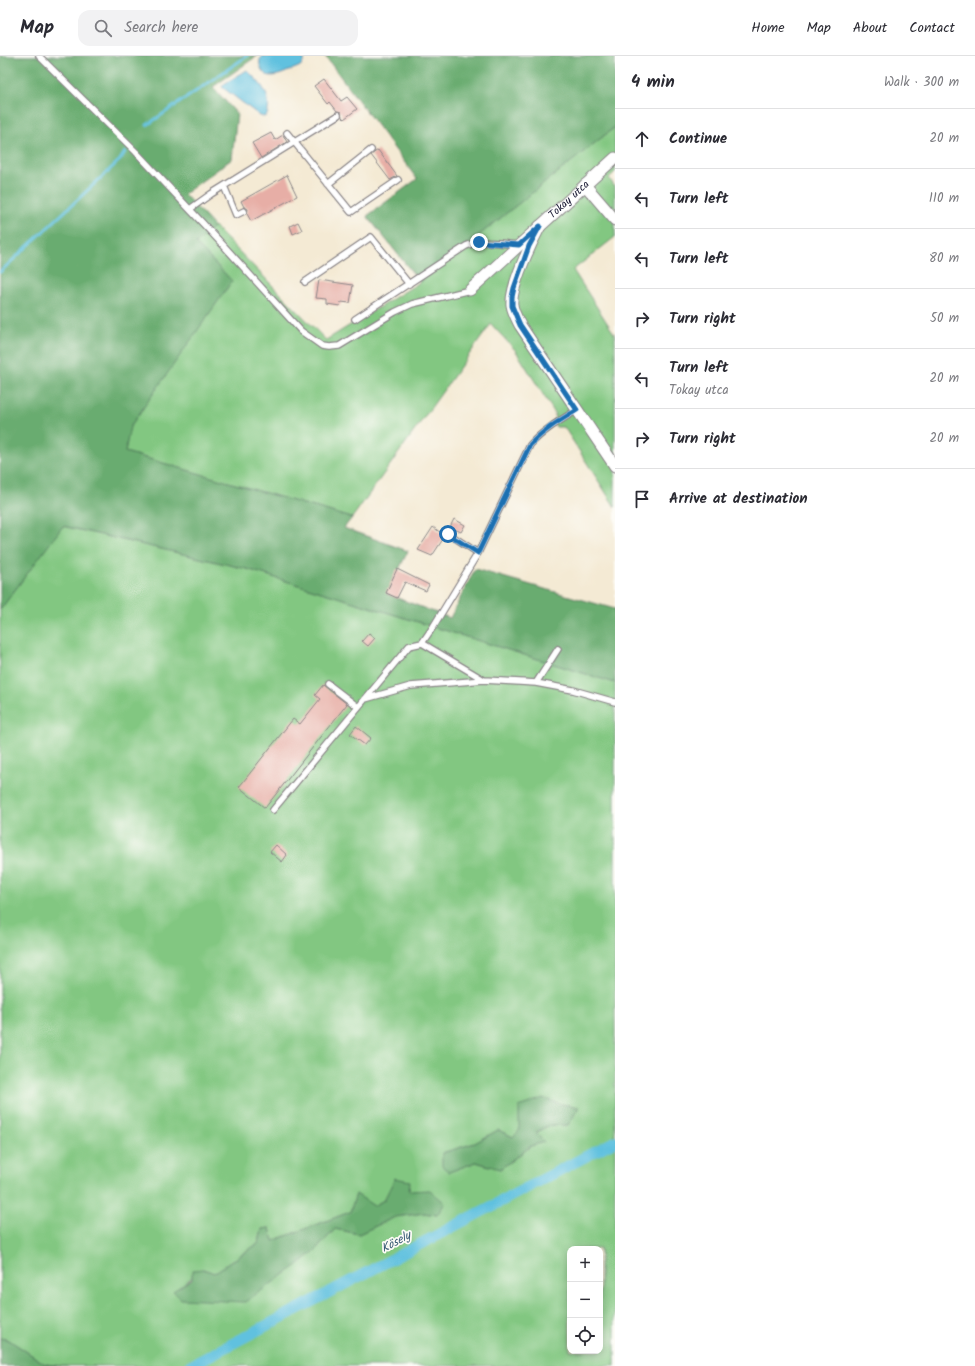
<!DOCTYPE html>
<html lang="en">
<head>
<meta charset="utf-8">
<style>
  body { margin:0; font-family:Kalam,sans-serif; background:#f2f2f3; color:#2b2b33 }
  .controls { position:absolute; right:12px; bottom:12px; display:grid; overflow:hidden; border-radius:8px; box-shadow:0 2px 10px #0003 }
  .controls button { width:36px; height:36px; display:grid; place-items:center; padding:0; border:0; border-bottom:1px solid #e1e1e2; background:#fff; color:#2b2b33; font:20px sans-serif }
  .stop { position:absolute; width:12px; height:12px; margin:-9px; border:3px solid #1f6fb2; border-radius:50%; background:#fff }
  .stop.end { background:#1f6fb2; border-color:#fff; box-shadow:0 1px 4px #0008 }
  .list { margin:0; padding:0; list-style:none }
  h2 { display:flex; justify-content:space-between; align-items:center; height:52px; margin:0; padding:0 16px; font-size:17px }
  h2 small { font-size:13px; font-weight:400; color:#7c7c81 }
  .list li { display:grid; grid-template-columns:26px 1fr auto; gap:12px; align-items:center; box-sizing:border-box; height:60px; padding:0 16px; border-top:1px solid #e1e1e2 }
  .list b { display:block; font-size:15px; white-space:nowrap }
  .list p { margin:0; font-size:13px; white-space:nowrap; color:#7c7c81 }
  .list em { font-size:13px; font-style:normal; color:#7c7c81 }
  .icon { flex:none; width:22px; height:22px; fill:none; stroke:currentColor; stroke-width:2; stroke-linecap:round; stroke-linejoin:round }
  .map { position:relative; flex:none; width:615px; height:1310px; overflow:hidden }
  header { display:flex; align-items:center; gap:24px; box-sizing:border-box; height:56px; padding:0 20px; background:#fff; border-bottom:1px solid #e1e1e2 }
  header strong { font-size:19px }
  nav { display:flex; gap:22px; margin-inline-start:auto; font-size:14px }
  .search { width:280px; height:36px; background:#f2f2f3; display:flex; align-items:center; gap:10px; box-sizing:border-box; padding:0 14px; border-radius:12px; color:#7c7c81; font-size:15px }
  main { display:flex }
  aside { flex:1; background:#fff }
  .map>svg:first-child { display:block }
  .green { fill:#82c781; stroke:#52745e; fill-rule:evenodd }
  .forest { fill:#69ac6f; stroke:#466755 }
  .water { fill:#61c1df; stroke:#42728d }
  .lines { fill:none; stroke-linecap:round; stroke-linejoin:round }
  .stream { stroke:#61c1df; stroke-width:3 }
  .canal { stroke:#61c1df; stroke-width:11 }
  .building { fill:#e7aea6 }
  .service-casing { stroke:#8b8688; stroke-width:8 }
  .minor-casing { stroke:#8b8688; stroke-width:13 }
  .service { stroke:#fff; stroke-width:5.5 }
  .minor { stroke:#fff; stroke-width:11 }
  .route { stroke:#1f6fb2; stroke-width:5 }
  .labels { text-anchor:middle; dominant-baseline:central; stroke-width:3.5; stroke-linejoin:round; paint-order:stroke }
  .street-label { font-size:11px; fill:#22223b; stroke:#fdfcf7 }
  .water-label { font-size:12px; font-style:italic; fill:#385a74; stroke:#fdfcf7 }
</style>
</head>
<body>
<header>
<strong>Map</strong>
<div class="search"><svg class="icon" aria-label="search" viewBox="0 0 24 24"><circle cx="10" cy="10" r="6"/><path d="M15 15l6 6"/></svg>Search here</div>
<nav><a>Home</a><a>Map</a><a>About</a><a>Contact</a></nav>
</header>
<main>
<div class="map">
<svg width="615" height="1310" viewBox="0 0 615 1310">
  <rect width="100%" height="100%" fill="#fdfcf7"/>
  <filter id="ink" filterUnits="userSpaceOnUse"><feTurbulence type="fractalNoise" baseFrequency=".025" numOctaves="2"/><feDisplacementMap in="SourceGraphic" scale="8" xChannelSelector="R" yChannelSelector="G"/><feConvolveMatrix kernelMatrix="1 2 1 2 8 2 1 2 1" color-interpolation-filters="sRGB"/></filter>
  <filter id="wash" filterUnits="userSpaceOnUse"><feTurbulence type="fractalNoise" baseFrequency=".012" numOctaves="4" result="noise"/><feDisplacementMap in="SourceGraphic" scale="16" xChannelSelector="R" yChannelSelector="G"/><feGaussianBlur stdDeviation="0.9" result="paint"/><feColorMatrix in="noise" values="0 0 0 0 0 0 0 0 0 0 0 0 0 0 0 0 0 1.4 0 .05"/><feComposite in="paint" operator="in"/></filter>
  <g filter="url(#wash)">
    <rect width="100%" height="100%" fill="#f4ead4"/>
    <!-- green -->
    <path class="green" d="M 615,71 L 615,116 L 609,122 L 615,131 L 615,181 L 573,214 L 615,279 L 615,451 L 564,371 L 556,371 L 553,365 L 555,362 L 554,356 L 516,295 L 491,268 L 352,462 L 125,396 L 129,371 L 232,225 L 196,188 L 214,170 L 326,284 L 420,226 Z
      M 62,470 L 247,513 L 615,627 L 615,1310 L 62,1310 L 45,1308 L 9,1284 L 0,1282 L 0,554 ZM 561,1048 L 579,1051 L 568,1069 L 550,1069 L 536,1077 L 543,1086 L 531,1090 L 500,1113 L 476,1106 L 449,1116 L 442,1097 L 475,1087 L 498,1074 L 513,1081 L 519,1075 ZM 356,1138 L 373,1150 L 384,1144 L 437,1159 L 424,1157 L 395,1161 L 359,1178 L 335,1173 L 315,1195 L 174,1235 L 203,1213 L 214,1217 L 259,1187 L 262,1173 L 270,1172 L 273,1185 L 350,1156 ZM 570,1193 L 600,1193 L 600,1295 L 570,1295 Z"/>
    <!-- forest -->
    <path class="forest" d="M 0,0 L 257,0 L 213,31 L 237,58 L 232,103 L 184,138 L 214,170 L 196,188 L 232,225 L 130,371 L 125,396 L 352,462 L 344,472 L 408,495 L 387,538 L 450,562 L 475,513 L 615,553 L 615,627 L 247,513 L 63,470 L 0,554 Z
      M 325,0 L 615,0 L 615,71 L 420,226 L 367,160 L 417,123 Z
      M 543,1042 L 561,1048 L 579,1051 L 568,1069 L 550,1069 L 536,1076 L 544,1086 L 531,1090 L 500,1113 L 476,1106 L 449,1116 L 442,1110 L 442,1097 L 475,1087 L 498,1074 L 513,1081 L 519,1075 L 519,1051 Z
      M 395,1122 L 410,1125 L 409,1135 L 430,1134 L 445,1147 L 437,1159 L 424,1157 L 395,1161 L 359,1178 L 335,1173 L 315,1195 L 298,1209 L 245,1246 L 181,1243 L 173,1235 L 192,1223 L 192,1214 L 203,1213 L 214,1217 L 259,1187 L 262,1173 L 270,1172 L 273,1185 L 350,1156 L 356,1138 L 374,1150 L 384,1144 Z
      M 0,1282 L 9,1284 L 45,1308 L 61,1310 L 0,1310 Z"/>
    <!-- water -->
    <path class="water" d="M 262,0 L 305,0 C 303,11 300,10 291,14 C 282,18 266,26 261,12 C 259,8 259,4 262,0 Z
      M 247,14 C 260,27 273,39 267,59 L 264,61 L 260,60 L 222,31 L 224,28 Z"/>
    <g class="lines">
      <!-- stream -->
      <path class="stream" d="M 147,69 L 247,0
        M 0,216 L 120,104 L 125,96"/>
      <!-- canal -->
      <path class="canal" d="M 190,1310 L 615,1085"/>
    </g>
    <g id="blocks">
      <!-- building -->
      <path class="building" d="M 324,23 L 341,45 L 347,41 L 357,53 L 344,63 L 342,61 L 341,56 L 337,55 L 330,46 L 328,48 L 314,30 Z
        M 271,77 L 275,84 L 283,79 L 287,86 L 261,102 L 252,87 Z
        M 378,94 L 397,120 L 390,124 L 371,99 Z
        M 287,119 L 297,140 L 251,165 L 247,158 L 248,153 L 244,151 L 241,145 Z
        M 298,166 L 302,174 L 293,178 L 290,170 Z
        M 319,224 L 353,229 L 350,247 L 341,246 L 340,250 L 327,248 L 327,243 L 316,242 Z
        M 454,463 L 465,469 L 461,476 L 450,471 Z
        M 433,471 L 445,480 L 432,500 L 418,494 Z
        M 397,513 L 429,529 L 426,535 L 405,526 L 397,542 L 386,537 Z
        M 369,577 L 375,582 L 368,590 L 362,585 Z
        M 323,629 L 347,648 L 265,752 L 239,731 L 293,663 L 300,668 L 320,643 L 315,639 Z
        M 356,670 L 371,682 L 365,689 L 350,678 Z
        M 276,789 L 287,799 L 282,806 L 270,796 Z"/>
    </g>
  </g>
  <g filter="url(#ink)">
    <use href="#blocks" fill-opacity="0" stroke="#8b8688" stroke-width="1"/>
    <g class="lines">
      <!-- service casing -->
      <g class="service-casing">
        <path id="service" d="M 39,0 L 136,96 L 224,190 L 301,275 L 322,290 L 329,291 L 339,290 L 395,256 L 412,248 L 470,234
          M 287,77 L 351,156 L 398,124
          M 328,128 L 371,94
          M 224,130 L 236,159 L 244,155
          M 190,153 L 211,138 L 338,59
          M 305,226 L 371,181 L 409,228
          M 355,263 L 466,190 C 482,183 502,188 518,189
          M 449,478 L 478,497
          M 422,587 L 433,571 L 478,497 L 530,389 C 543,374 561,364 577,354
          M 536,627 L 558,593
          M 328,628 L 358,651
          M 365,643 L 411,630 L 484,624
          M 273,754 L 409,590 L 422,587 L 484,624 L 536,627 L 573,634 L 615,646"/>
      </g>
      <!-- minor casing -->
      <g class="minor-casing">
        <g id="minor">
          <path d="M 585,129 L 615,164"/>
          <path d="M 540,170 C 531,187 510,231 512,249 C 513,256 517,263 520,269 L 615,410"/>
          <path id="s1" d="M 470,234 L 615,102"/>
        </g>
      </g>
      <!-- service -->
      <use href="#service" class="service"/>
      <!-- minor -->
      <use href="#minor" class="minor"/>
    </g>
  </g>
  <g class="lines" filter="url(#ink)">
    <!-- route -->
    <path class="route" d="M 448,478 L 478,497 L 530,389 C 543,374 561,364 577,354 L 520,269 L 512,250 L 512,241 L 514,232 L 529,190 L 540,170 L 519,189 L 479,186"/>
  </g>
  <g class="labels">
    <!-- street labels -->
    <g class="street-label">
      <text stroke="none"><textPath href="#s1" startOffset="134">Tokay utca</textPath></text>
    </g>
    <!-- water labels -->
    <g class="water-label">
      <text transform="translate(396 1186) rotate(-28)">Kösely</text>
    </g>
  </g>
</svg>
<div class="controls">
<button>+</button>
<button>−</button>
<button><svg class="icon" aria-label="locate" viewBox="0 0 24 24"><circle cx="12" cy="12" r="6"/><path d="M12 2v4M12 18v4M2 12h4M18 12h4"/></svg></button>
</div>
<div class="stop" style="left:448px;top:478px"></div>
<div class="stop end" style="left:479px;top:186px"></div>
</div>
<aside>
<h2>4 min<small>Walk · 300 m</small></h2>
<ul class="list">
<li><svg class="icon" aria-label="ahead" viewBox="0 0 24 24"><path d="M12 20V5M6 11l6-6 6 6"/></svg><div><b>Continue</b></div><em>20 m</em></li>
<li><svg class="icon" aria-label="left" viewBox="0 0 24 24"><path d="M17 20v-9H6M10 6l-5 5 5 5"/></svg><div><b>Turn left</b></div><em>110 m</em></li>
<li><svg class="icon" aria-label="left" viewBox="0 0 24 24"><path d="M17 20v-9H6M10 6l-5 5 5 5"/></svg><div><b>Turn left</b></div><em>80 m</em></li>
<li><svg class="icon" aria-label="right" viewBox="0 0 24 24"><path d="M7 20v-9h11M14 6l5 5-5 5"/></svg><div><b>Turn right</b></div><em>50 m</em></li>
<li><svg class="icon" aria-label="left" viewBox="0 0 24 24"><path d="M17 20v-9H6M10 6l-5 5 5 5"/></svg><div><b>Turn left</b><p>Tokay utca</p></div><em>20 m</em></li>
<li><svg class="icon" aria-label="right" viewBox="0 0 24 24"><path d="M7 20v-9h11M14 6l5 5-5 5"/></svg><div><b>Turn right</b></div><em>20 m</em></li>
<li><svg class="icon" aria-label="arrive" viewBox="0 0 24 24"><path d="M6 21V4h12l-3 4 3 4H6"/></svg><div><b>Arrive at destination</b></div></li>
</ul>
</aside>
</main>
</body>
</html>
